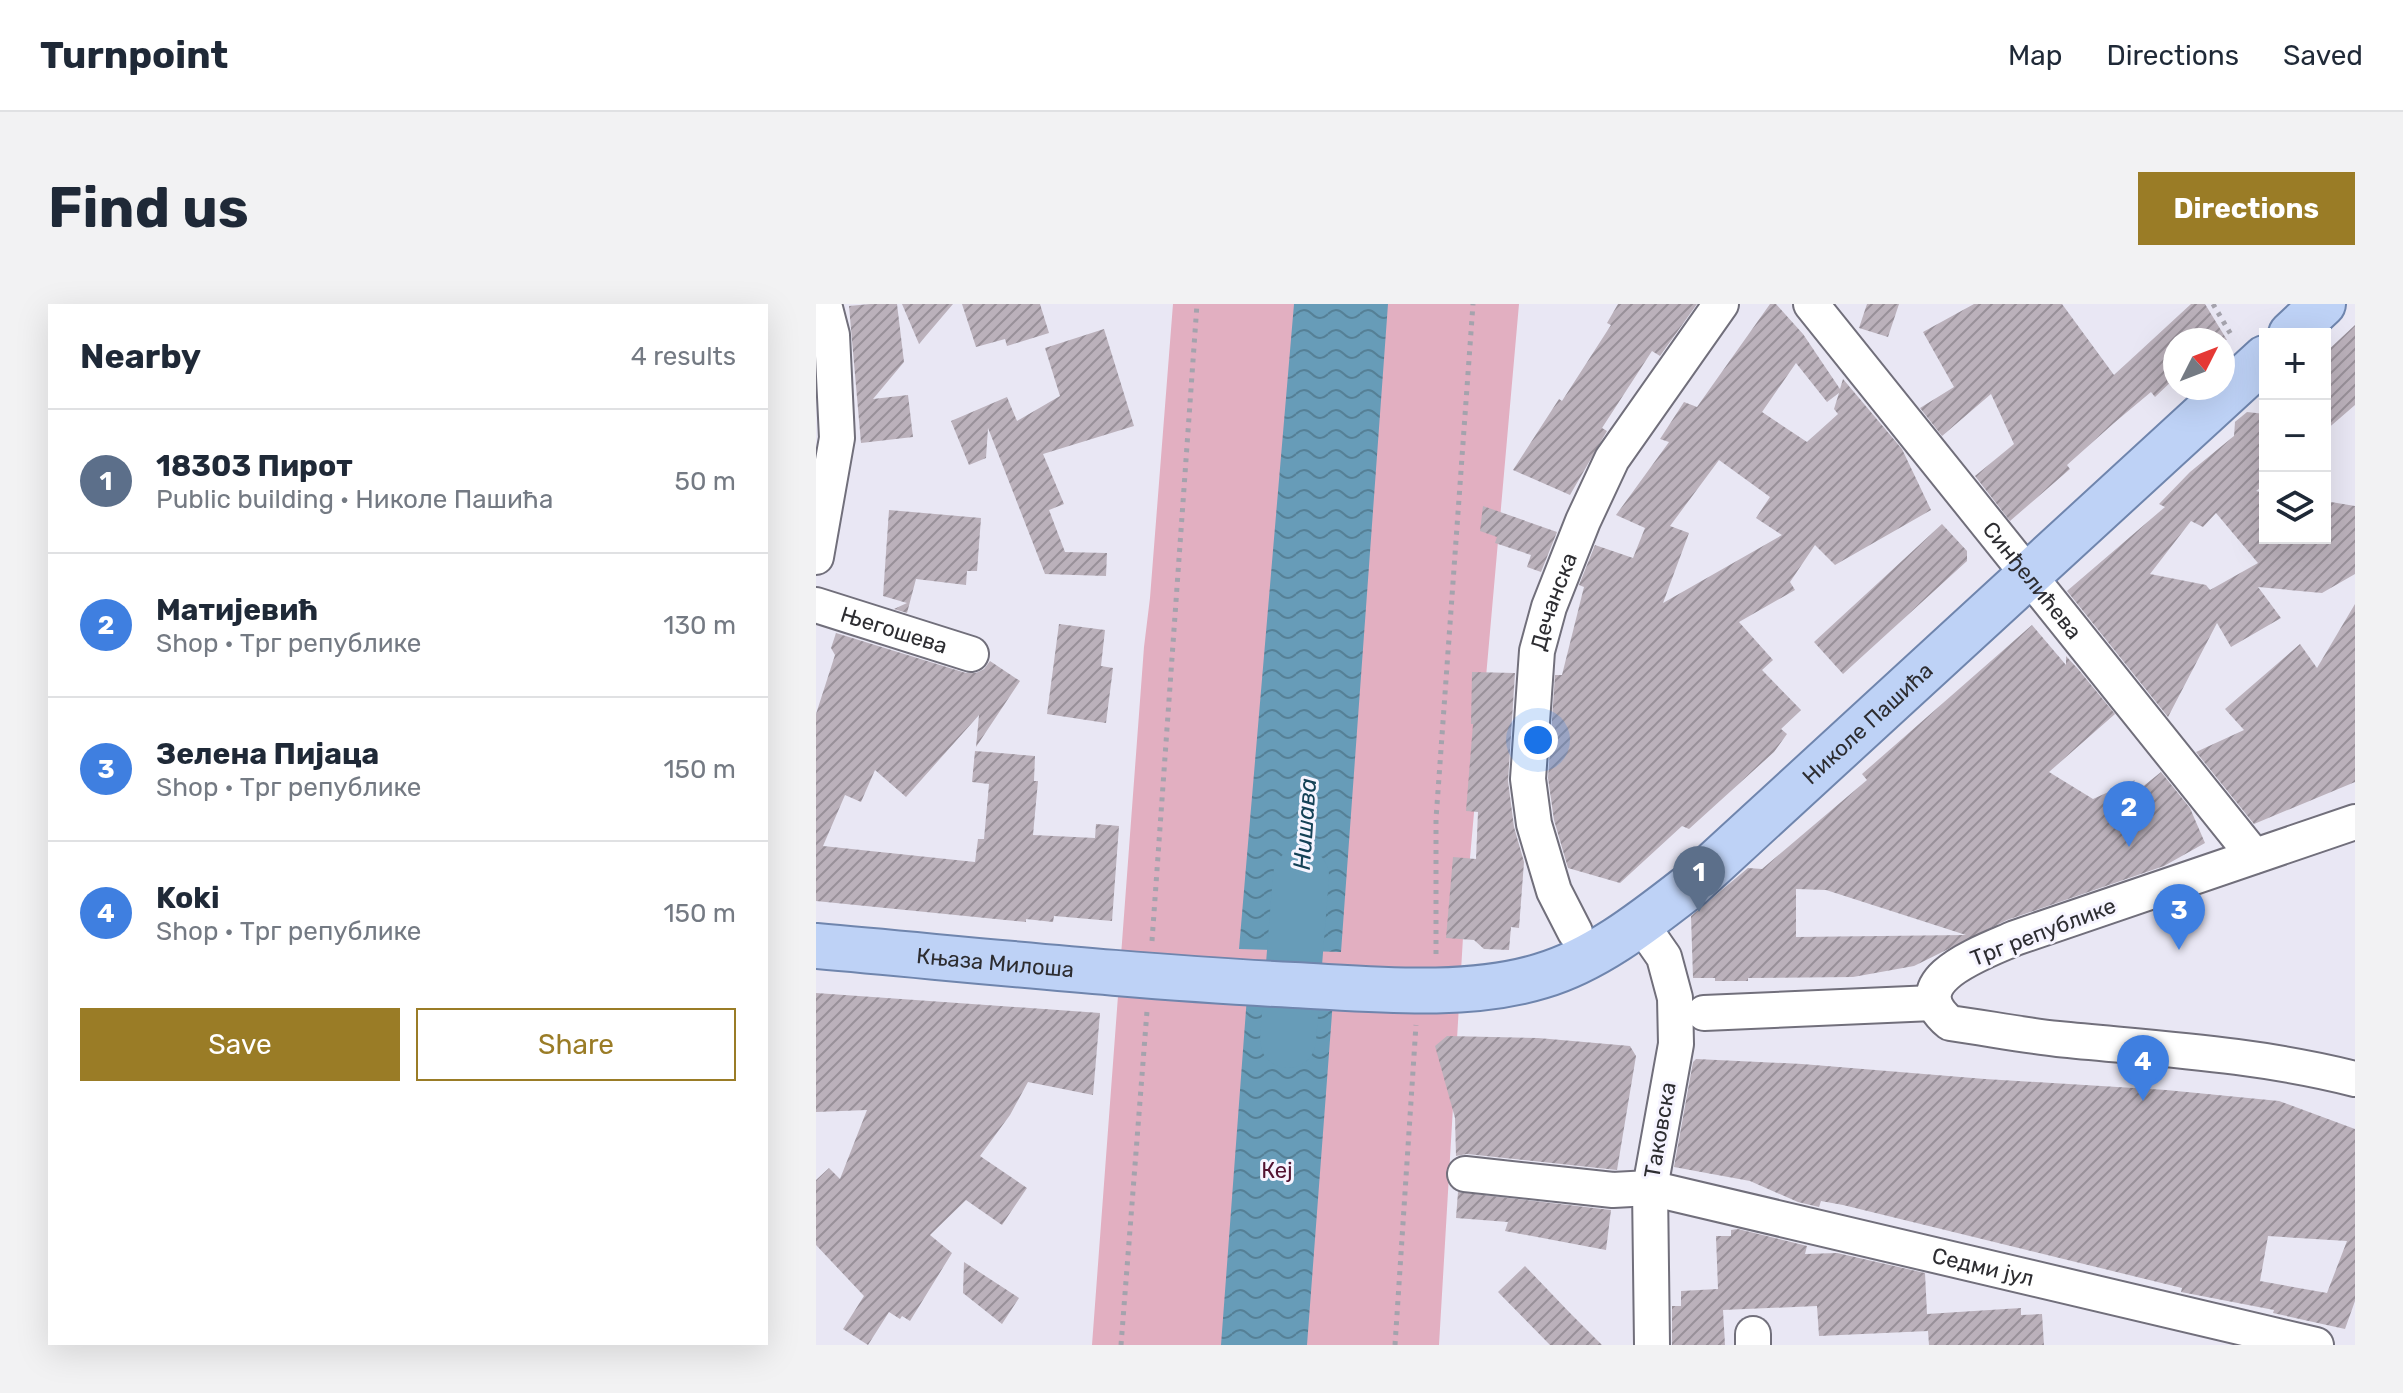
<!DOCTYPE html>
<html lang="en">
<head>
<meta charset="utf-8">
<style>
  body { margin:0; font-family:Rubik,sans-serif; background:#f2f2f3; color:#1f2937 }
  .controls { position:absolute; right:24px; top:24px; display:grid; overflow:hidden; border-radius:0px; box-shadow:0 8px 32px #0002 }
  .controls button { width:72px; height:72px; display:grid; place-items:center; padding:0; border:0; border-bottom:2px solid #e0e1e3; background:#fff; color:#1f2937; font:40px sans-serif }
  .compass { position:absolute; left:1347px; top:24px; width:72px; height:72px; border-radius:50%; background:#fff; box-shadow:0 8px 32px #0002; rotate:48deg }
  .you { position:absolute; left:722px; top:436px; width:28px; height:28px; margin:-20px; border:6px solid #fff; border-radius:50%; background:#1a73e8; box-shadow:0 0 0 12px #1a73e833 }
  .badge { display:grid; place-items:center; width:52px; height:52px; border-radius:50%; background:#9a7c26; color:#fff; font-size:26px; font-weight:700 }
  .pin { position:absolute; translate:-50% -66px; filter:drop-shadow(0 2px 4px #0008) }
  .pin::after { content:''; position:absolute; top:42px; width:28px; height:24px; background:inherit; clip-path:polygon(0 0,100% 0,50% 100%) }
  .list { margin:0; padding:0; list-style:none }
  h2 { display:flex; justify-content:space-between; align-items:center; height:104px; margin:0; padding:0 32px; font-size:34px }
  h2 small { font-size:26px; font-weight:400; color:#747a83 }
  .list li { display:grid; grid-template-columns:52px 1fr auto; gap:24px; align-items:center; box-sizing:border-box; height:144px; padding:0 32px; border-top:2px solid #e0e1e3 }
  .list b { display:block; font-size:30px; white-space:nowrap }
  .list p { margin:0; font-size:26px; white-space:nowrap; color:#747a83 }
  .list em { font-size:26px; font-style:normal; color:#747a83 }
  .actions { display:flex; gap:16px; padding:24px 32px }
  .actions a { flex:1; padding:18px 0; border:2px solid #9a7c26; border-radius:0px; text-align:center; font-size:28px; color:#9a7c26 }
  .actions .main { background:#9a7c26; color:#fff }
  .icon { flex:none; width:44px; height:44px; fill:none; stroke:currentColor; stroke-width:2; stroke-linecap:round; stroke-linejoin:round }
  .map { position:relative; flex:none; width:1539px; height:1041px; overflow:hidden; border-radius:0px }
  header { display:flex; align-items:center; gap:48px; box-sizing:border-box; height:112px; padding:0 40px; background:#fff; border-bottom:2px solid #e0e1e3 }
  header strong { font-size:38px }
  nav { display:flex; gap:44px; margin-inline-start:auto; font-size:28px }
  .intro { display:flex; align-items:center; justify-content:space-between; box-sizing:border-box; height:192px; padding:0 48px }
  h1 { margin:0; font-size:56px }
  .button { padding:20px 36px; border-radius:0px; background:#9a7c26; color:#fff; font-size:28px; font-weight:700 }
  main { display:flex; gap:48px; padding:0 48px }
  aside { flex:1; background:#fff; border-radius:0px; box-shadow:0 8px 32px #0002 }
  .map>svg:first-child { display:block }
  .park { fill:#e2afc1 }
  .water { fill:url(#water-waves) }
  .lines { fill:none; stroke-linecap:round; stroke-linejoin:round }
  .river { stroke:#679cb8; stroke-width:56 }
  .building { fill:url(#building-hatch); fill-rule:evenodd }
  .minor-casing { stroke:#716f7b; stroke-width:38 }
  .major-casing { stroke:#6f85ad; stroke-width:48 }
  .path { stroke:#a5a3ad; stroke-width:5; stroke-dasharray:4 6; stroke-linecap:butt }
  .minor { stroke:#fff; stroke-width:34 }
  .major { stroke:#bed2f6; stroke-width:44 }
  .labels { text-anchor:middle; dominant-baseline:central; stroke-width:6; stroke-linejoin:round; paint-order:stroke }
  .street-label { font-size:22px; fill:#2d2d31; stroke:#f6f4ff }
  .park-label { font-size:22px; fill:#531331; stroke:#f6f4ff }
  .water-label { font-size:24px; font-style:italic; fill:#144156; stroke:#f6f4ff }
</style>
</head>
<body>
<header>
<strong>Turnpoint</strong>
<nav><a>Map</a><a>Directions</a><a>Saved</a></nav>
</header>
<div class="intro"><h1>Find us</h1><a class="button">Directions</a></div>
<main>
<aside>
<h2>Nearby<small>4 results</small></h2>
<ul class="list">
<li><span class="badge" style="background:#5c6f8a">1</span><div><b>18303 Пирот</b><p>Public building · Николе Пашића</p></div><em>50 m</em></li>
<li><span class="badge" style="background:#3f7fe0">2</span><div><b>Матијевић</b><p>Shop · Трг републике</p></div><em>130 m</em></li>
<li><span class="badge" style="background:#3f7fe0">3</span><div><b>Зелена Пијаца</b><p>Shop · Трг републике</p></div><em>150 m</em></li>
<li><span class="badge" style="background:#3f7fe0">4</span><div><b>Koki</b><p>Shop · Трг републике</p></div><em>150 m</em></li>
</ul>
<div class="actions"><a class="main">Save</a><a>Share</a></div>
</aside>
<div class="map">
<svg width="1539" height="1041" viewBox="0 0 1539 1041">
  <defs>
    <pattern id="water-waves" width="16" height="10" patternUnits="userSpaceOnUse" patternTransform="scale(2)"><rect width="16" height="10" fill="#679cb8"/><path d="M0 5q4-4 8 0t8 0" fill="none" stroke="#558096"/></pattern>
    <pattern id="building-hatch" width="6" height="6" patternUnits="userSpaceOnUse" patternTransform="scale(2)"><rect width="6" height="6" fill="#bbb1bb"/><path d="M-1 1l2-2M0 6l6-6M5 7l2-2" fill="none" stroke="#989099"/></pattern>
  </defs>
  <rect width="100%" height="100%" fill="#e9e7f4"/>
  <!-- park -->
  <path class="park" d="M 357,0 L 703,0 L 647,633 L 623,1041 L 276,1041 L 328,343 L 334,294 Z"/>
  <!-- water -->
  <path class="water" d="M 478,0 L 572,0 L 525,648 L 423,645 Z
    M 432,679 L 518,683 L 491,1041 L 405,1041 Z"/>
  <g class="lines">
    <!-- river -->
    <path class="river" d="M 472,736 L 485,572"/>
  </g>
  <!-- building -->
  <path class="building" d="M 54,0 L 81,0 L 88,58 L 57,95 L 92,91 L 97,133 L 45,139 L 33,2 Z
    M 86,0 L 137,0 L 103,40 Z
    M 146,0 L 224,0 L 233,29 L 191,42 L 189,35 L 160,43 Z
    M 802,0 L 881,0 L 844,52 L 836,47 L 786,124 L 791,127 L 754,191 L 697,166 L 743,95 L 746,97 L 795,21 L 791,19 Z
    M 954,0 L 960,0 L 987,30 L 1024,85 L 1027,75 L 1086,145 L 1115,206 L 1019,261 L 999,241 L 974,278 L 979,286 L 923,318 L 957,356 L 946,366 L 985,406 L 965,425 L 971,430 L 958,448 L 873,525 L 866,522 L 804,579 L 752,564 L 738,516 L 732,474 L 739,371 L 746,371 L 768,283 L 763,281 L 779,241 L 817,254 L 829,224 L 800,211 L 853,138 L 844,135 L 868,98 L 881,103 ZM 980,59 L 1011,98 L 1023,89 L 1018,105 L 1022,110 L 991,138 L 946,108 ZM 903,156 L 954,193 L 940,214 L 966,231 L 847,299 L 873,229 L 854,222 Z
    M 1051,0 L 1083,0 L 1072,33 L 1043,24 Z
    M 1158,0 L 1246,0 L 1298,71 L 1375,0 L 1389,0 L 1411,36 L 1359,36 L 1359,74 L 1339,93 L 1335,88 L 1298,119 L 1251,161 L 1254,165 L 1194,217 L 1159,172 L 1198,140 L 1175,90 L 1126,132 L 1104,104 L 1138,83 L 1107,28 Z
    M 1539,21 L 1539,101 L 1509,127 L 1509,49 Z
    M 288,25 L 318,122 L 227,150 L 248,200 L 233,206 L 249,248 L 291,249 L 290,272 L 229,270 L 172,124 L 170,154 L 153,161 L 135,117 L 191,93 L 201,117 L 244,92 L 229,44 Z
    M 1431,108 L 1449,110 L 1449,180 L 1440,187 L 1449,189 L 1449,234 L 1509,234 L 1509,197 L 1539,202 L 1539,270 L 1506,289 L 1442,283 L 1465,314 L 1415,343 L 1401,319 L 1352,413 L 1251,287 L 1349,203 L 1343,200 L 1374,168 L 1418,132 L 1419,118 ZM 1400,209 L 1442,259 L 1394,286 L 1390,281 L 1334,270 L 1375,217 L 1387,223 Z
    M 667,202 L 741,228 L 725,268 L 711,263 L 715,251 L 679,239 L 681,233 L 664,227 Z
    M 73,206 L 165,214 L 161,267 L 151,267 L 150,281 L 100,275 L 91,309 L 78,305 L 91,299 L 67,292 Z
    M 1126,220 L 1151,247 L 1151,257 L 1027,370 L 998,338 Z
    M 1539,300 L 1539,478 L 1438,520 L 1380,448 L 1428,426 L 1409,405 L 1484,340 L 1501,364 Z
    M 243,320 L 289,326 L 285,362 L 297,364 L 290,419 L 231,410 Z
    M 1216,321 L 1250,361 L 1250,352 L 1262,365 L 1299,410 L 1233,468 L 1277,495 L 1319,476 L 1312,489 L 1314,493 L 1345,468 L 1374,504 L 1389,539 L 1348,562 L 1191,616 L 1098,662 L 1037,673 L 932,674 L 932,677 L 899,677 L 899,674 L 877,674 L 875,612 L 932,564 L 946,565 L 1051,476 L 1046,470 ZM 980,585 L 1010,586 L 1150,631 L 980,633 Z
    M 20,329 L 150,369 L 160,369 L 168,365 L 174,357 L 204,377 L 160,443 L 163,411 L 90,493 L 59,466 L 45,498 L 29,491 L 7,542 L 159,558 L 162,535 L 168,535 L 173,480 L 156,478 L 159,447 L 219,452 L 218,477 L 222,477 L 217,531 L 279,534 L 280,520 L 303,522 L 296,617 L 238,612 L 237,618 L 210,615 L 210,618 L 0,597 L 0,410 L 19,351 L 15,344 Z
    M 656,368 L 699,369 L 692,477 L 698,523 L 708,558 L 703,624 L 695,623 L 693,646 L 668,645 L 658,636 L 630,634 L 637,553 L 660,555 L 662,508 L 650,507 L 657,420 L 655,420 Z
    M 0,689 L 284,709 L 277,791 L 212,778 L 194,811 L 164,852 L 211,884 L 186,921 L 150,896 L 114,931 L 136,949 L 94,1017 L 86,1012 L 84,1015 L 73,1008 L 52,1041 L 27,1025 L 48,992 L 0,941 L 0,876 L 13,864 L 24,875 L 51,806 L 0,808 Z
    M 631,732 L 722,734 L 814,742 L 820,752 L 801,866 L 651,850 L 640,852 L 639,814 L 619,742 Z
    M 880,755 L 986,760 L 1169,775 L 1350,786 L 1463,797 L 1539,825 L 1539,997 L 1529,1025 L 1457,1009 L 1458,1006 L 1365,988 L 1366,984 L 1027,901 L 1005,897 L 1003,903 L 982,898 L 934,877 L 858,863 L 877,758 ZM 1452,932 L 1531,937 L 1511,989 L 1444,977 Z
    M 642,888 L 795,906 L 790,946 L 689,927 L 692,918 L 640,914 Z
    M 922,925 L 991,942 L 989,950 L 1021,949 L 1109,969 L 1111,1010 L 1205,1004 L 1205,1011 L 1226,1010 L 1228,1041 L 1113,1041 L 1112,1027 L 1003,1032 L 1001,1002 L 907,1006 L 909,1041 L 856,1041 L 856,1002 L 865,1002 L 865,987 L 902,985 L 900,932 L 915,932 L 915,926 Z
    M 148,958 L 203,994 L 186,1020 L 147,989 Z
    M 709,962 L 754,1009 L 786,1041 L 734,1041 L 682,988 Z"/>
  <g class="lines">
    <!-- minor casing -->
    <g class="minor-casing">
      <g id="minor">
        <path id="s1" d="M 995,0 L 1438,552"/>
        <path d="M 0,253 L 21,134 L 16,31 L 8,0"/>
        <path id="s2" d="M 0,301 L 155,350"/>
        <path d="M 1539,518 L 1199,634 C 1168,648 1082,677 1134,719 C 1170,724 1206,731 1242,735 C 1342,745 1441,750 1539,775"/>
        <path d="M 825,620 L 848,653 L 859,694 L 860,740 L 834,884 L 836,1041"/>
        <path id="s3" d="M 759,628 L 738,587 L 718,520 L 712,475 L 721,347 L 733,303 L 767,217 L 796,155 L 905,0"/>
        <path d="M 888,709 L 1117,699"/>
        <path id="s4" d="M 649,870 L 797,886 L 834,884 L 1500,1041"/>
        <path d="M 937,1030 L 937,1041"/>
      </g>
    </g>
    <!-- major casing -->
    <g class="major-casing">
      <g id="major">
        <path d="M 1475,30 L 1507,0"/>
        <path id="s5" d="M 0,642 C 159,656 318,673 478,681 C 556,685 650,695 725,672 C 780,656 830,616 875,581 L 1449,54"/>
      </g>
    </g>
    <!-- path -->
    <path class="path" d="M 1397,0 L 1417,34
      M 336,637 L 381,0
      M 620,650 L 620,515 L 657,0
      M 305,1041 L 331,707
      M 579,1041 L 600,721"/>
    <!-- minor -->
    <use href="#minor" class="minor"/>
    <!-- major -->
    <use href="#major" class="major"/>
  </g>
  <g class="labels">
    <!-- street labels -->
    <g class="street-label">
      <text stroke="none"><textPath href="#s1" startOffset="354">Синђелићева</textPath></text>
      <text stroke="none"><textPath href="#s3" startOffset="342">Дечанска</textPath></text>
      <text stroke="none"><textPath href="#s2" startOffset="82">Његошева</textPath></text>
      <text stroke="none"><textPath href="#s5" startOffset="1144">Николе Пашића</textPath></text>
      <text transform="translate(1227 628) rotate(-21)">Трг републике</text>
      <text stroke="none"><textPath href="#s5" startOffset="180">Књаза Милоша</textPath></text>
      <text transform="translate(844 826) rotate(-80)">Таковска</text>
      <text stroke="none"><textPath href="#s4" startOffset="528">Седми јул</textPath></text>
    </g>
    <!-- park labels -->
    <g class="park-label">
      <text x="461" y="866">Кеј</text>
    </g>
    <!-- water labels -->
    <g class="water-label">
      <text transform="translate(489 520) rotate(-86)">Нишава</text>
    </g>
  </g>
</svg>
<div class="controls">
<button>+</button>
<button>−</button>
<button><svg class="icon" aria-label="layers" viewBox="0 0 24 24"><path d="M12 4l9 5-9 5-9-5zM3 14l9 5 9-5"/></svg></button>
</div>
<svg class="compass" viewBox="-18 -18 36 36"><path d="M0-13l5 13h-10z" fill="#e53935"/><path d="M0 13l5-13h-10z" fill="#747a83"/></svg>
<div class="you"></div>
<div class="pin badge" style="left:883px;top:608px;background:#5c6f8a">1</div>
<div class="pin badge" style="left:1313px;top:543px;background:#3f7fe0">2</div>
<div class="pin badge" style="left:1363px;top:646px;background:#3f7fe0">3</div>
<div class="pin badge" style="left:1327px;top:797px;background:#3f7fe0">4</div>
</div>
</main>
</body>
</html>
